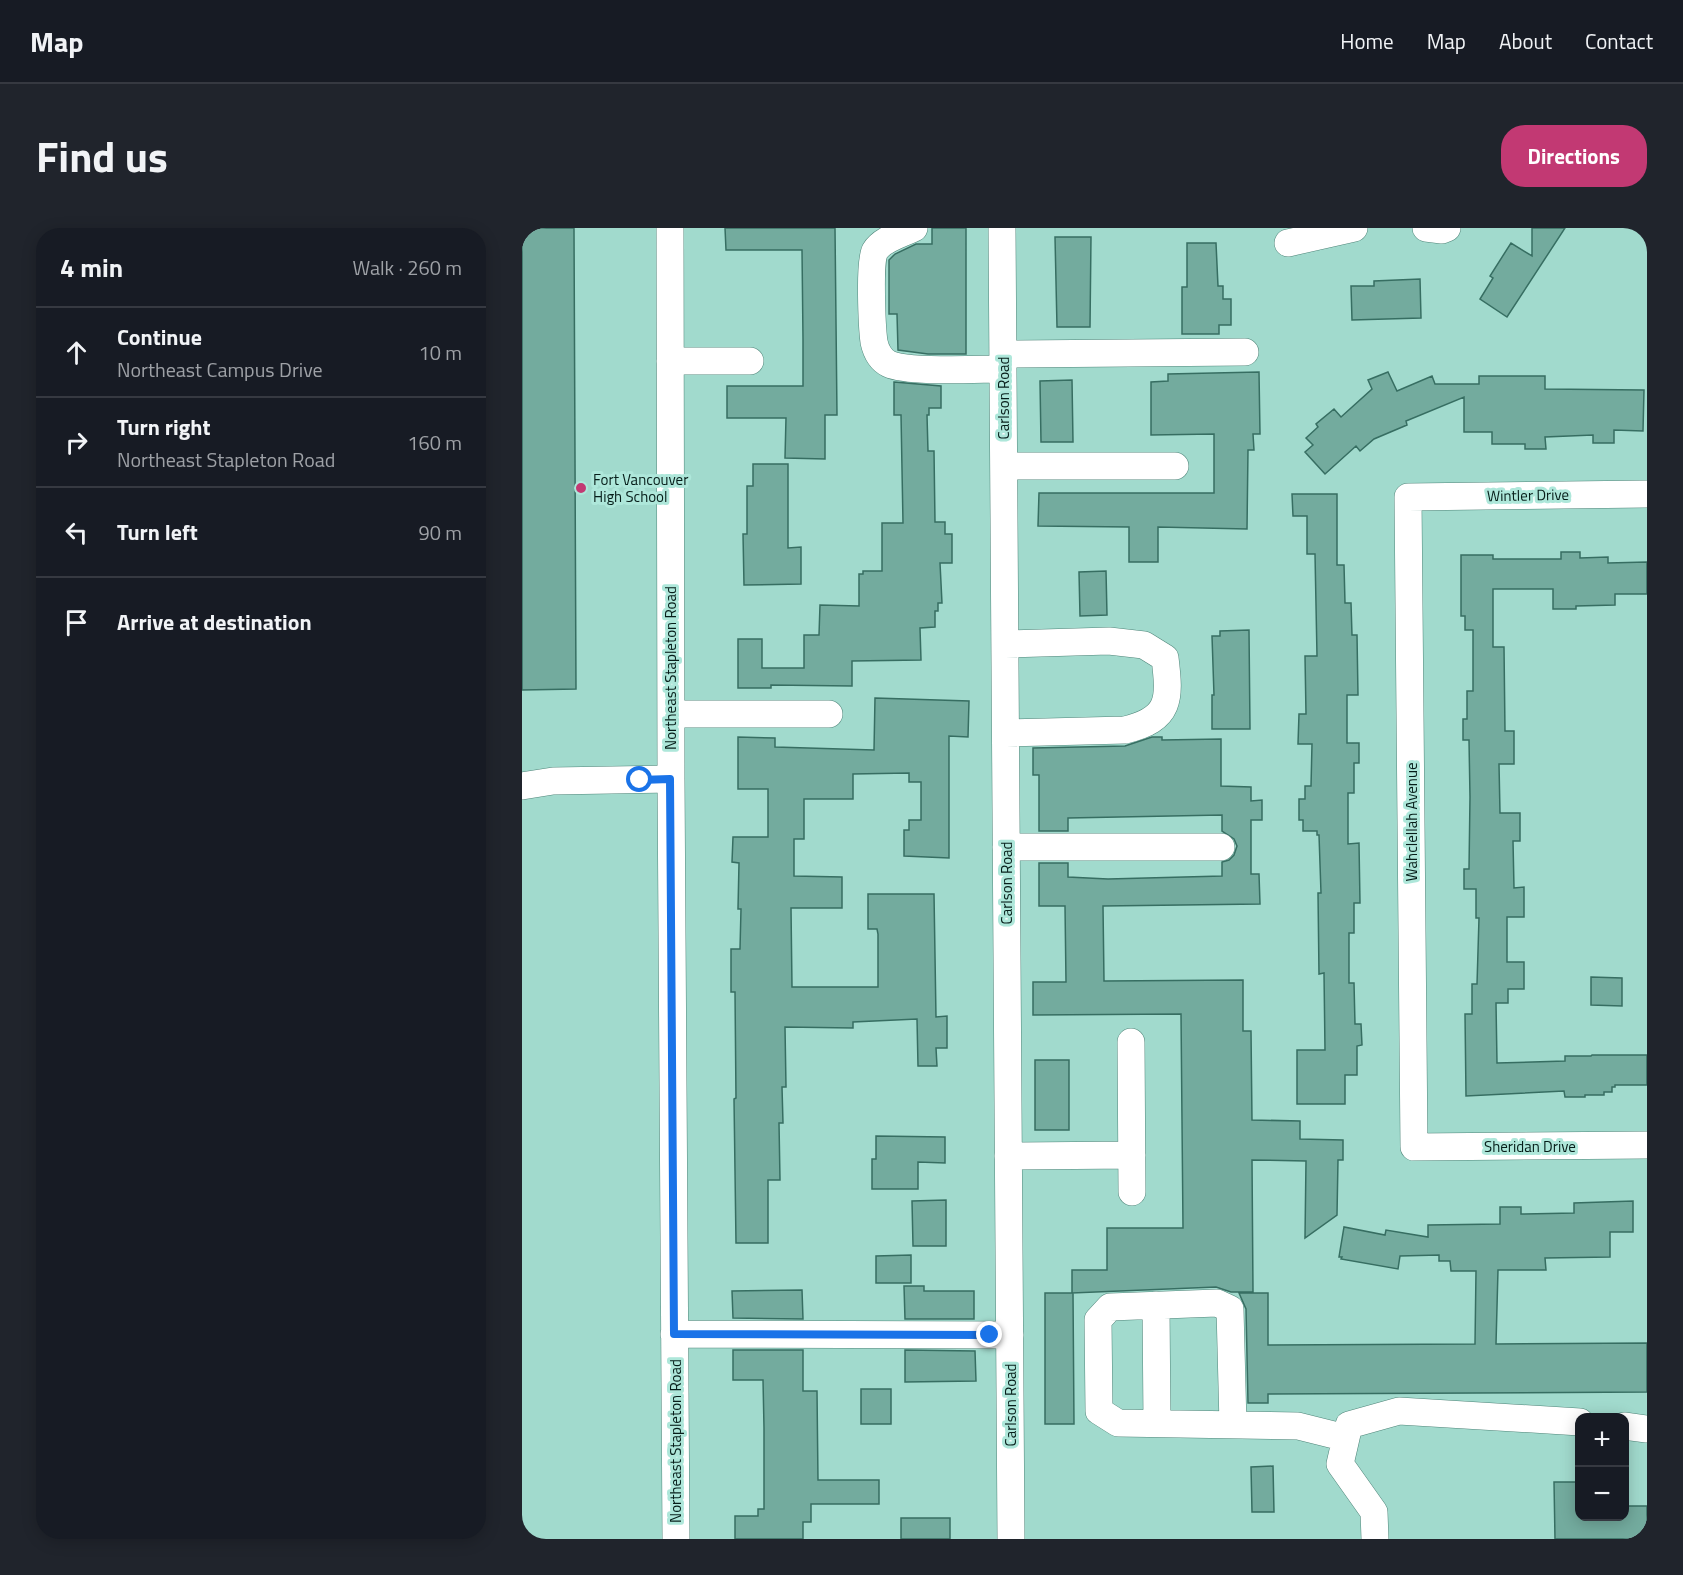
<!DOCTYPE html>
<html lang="en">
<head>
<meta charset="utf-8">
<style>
  body { margin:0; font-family:"Titillium Web",sans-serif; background:#20242c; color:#f1f3f6 }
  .controls { position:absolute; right:18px; bottom:18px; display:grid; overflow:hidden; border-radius:12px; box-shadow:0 3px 15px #0003 }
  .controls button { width:54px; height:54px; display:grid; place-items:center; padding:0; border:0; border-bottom:2px solid #363941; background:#171b24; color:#f1f3f6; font:30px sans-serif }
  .stop { position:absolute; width:18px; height:18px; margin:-14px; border:4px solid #1a73e8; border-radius:50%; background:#fff }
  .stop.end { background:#1a73e8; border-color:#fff; box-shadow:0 2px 6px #0008 }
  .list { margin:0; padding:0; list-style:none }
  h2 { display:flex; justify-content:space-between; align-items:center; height:78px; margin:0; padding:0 24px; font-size:26px }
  h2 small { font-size:20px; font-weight:400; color:#9ea1a6 }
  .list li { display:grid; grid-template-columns:39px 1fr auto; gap:18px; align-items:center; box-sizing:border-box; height:90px; padding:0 24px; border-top:2px solid #363941 }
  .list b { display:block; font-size:22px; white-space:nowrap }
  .list p { margin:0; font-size:20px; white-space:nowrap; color:#9ea1a6 }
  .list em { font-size:20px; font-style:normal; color:#9ea1a6 }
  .icon { flex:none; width:33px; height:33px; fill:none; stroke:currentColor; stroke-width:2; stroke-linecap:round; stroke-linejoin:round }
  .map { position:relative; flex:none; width:1125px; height:1311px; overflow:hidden; border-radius:24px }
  header { display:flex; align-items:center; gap:36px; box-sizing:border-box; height:84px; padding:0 30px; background:#171b24; border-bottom:2px solid #363941 }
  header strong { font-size:28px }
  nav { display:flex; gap:33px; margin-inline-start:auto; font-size:21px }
  .intro { display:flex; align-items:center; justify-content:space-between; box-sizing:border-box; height:144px; padding:0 36px }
  h1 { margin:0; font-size:42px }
  .button { padding:15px 27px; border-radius:24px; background:#c23973; color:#fff; font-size:21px; font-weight:700 }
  main { display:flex; gap:36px; padding:0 36px }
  aside { flex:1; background:#171b24; border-radius:24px; box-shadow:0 3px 15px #0003 }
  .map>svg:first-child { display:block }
  .building { fill:#73ab9e; stroke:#376e62; stroke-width:1.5 }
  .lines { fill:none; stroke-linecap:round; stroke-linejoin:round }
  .minor-casing { stroke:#4f8579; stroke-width:28 }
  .minor { stroke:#fff; stroke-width:27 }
  .route { stroke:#1a73e8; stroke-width:8 }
  .poi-dot { fill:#c23973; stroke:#aee7da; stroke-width:2 }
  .labels { text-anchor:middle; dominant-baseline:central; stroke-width:6; stroke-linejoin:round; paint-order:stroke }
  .street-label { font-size:15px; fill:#061d19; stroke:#aee7da }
  .poi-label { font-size:15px; fill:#061d19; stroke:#aee7da; text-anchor:start }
</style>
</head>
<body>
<header>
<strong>Map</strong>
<nav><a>Home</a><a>Map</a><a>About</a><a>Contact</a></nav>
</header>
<div class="intro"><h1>Find us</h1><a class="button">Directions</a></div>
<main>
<aside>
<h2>4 min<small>Walk · 260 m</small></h2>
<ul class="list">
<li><svg class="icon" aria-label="ahead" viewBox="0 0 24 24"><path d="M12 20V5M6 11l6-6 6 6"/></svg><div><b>Continue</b><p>Northeast Campus Drive</p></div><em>10 m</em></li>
<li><svg class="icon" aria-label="right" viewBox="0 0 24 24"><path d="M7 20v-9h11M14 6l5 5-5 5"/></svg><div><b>Turn right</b><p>Northeast Stapleton Road</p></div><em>160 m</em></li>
<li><svg class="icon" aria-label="left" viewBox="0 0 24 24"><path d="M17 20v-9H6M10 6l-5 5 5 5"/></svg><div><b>Turn left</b></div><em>90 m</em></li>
<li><svg class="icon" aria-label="arrive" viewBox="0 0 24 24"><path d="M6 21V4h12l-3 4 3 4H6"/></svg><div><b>Arrive at destination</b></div></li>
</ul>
</aside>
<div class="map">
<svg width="1125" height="1311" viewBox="0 0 1125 1311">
  <rect width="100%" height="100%" fill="#a1dacd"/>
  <!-- building -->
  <path class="building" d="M 0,0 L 52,0 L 54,461 L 0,462 Z
    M 203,0 L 313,0 L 315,187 L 303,187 L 303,231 L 263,230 L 264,190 L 205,190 L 205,158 L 281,158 L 281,111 L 280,22 L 204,22 Z
    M 410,0 L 444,0 L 444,126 L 406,126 L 376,122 L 375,86 L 367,86 L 367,32 L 373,26 L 394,16 L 410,16 Z
    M 1010,0 L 1043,0 L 985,89 L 958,71 L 971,50 L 968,48 L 989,15 L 1010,28 Z
    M 533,9 L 569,9 L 568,99 L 535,99 Z
    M 665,15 L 694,15 L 696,58 L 701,58 L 701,71 L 709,71 L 709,97 L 697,97 L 697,106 L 660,106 L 660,59 L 665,59 Z
    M 898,51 L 899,90 L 830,92 L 829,58 L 852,58 L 852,53 Z
    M 737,144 L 738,206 L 731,206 L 732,222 L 726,222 L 725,301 L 636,299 L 636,334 L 607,334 L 607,299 L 516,298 L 517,265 L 692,265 L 692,206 L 629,207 L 629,154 L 646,153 L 646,146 Z
    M 866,144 L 875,163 L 910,148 L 913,156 L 957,156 L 957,148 L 1023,148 L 1023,161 L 1122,162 L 1121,203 L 1092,202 L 1092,215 L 1071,215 L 1071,207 L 1023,209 L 1024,221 L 1003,221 L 1003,216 L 970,216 L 970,204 L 942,204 L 942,169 L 884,193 L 885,197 L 852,211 L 838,223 L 834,218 L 803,246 L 783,224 L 791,217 L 784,210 L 796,199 L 794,196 L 812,181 L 819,189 L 850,161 L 846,152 Z
    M 550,152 L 551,214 L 519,214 L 518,153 Z
    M 372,154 L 419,158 L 419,180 L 407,180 L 407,187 L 405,187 L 406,223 L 412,223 L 413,294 L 423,294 L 423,306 L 430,306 L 430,335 L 418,335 L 420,375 L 416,375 L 416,383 L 413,383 L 413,399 L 398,400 L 399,432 L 330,433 L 330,458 L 249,457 L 249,460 L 216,460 L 216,411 L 240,411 L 240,440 L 282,440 L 282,407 L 297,407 L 298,377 L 337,378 L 337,346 L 341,346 L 341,343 L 360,343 L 360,295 L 381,295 L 379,187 L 372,187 Z
    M 231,236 L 266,236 L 266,320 L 279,319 L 279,356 L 222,357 L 221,306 L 225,306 L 225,258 L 231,258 Z
    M 770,266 L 815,266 L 815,337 L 822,337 L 823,375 L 829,375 L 830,407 L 835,407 L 836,467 L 825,467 L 825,515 L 837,515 L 837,535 L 832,535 L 832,565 L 826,565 L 826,616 L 837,615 L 838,675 L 832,675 L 832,705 L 827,705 L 827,755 L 832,755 L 833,796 L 839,796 L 840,817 L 835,818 L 835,847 L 823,847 L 823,876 L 775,876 L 775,822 L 803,822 L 802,745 L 797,746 L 796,665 L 799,665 L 797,607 L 795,607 L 795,603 L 781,603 L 781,592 L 777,592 L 777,571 L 783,571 L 783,558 L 789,558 L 790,516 L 776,516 L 777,486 L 784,486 L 783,428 L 795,428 L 793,326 L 785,326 L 785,288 L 771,288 Z
    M 1039,324 L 1058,324 L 1058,330 L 1086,329 L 1086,335 L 1125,334 L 1125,366 L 1093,366 L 1093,377 L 1054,378 L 1054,381 L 1031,381 L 1031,361 L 971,361 L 971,419 L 982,419 L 983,503 L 992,503 L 992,536 L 977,536 L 978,585 L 998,585 L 998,613 L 991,613 L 992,660 L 1002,659 L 1002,689 L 985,689 L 985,734 L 1002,734 L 1002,761 L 986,761 L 986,775 L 974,775 L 975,835 L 1043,833 L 1043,828 L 1069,828 L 1070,827 L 1125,827 L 1125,857 L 1093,857 L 1093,859 L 1090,859 L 1090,864 L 1082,864 L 1082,867 L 1063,867 L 1063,869 L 1043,869 L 1042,863 L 944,868 L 943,786 L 950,786 L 950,756 L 955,756 L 957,690 L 954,690 L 954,661 L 942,661 L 942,641 L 947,641 L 948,569 L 947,512 L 941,512 L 941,491 L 945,491 L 945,463 L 951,463 L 951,402 L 943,402 L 943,388 L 939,388 L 939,327 L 971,327 L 971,331 L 1039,331 Z
    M 584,343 L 585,387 L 558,388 L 557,344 Z
    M 727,402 L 728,501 L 690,501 L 690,467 L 692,467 L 690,408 L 698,408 L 698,403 Z
    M 353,470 L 447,473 L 446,509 L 427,508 L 427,630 L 382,628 L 382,602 L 387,602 L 387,592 L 399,592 L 399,554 L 387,554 L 387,545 L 331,546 L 331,571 L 282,571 L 282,611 L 272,611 L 272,648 L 320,649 L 320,680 L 269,680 L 270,759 L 356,759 L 356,706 L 355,701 L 346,701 L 346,666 L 412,666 L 414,789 L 425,788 L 425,820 L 414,820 L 415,838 L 396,838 L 395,791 L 331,794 L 331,800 L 263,799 L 264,859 L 260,859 L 261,895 L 257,895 L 258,952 L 246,952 L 246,1015 L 214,1015 L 212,871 L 214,870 L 213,764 L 209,764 L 209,721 L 218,721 L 219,681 L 216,681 L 217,635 L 210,634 L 211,609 L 246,609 L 246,561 L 216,561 L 216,509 L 253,510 L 253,519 L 352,522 Z
    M 630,509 L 640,509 L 640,512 L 699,511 L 699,558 L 729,559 L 729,573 L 740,572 L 740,592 L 729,592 L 729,646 L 737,646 L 738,676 L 581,678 L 582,753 L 721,752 L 721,803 L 729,803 L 730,892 L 778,893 L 778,911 L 821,912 L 821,932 L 816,932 L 815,987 L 783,1010 L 784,933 L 730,932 L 731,1064 L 709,1064 L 694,1059 L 550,1065 L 550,1042 L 585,1042 L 585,1000 L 661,1000 L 659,786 L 511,787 L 511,754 L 544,754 L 543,678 L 517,678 L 517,635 L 546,635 L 546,649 L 586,651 L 700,648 L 700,634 L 707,632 L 712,627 L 715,618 L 712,611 L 700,603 L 700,587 L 546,590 L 546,603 L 517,603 L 517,547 L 511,547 L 511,520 L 603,518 Z
    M 1069,749 L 1100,750 L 1100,778 L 1069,777 Z
    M 513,832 L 547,832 L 547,902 L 513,902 Z
    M 354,908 L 423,909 L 423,935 L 396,934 L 396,961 L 350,961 L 350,931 L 354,931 Z
    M 424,972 L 424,1018 L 391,1018 L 390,973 Z
    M 1111,973 L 1111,1004 L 1088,1004 L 1088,1029 L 1023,1030 L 1024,1042 L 976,1042 L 974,1116 L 1125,1115 L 1125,1164 L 746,1166 L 746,1175 L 726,1175 L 724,1081 L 717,1065 L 746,1065 L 746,1117 L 953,1116 L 954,1043 L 929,1043 L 928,1033 L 917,1033 L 917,1027 L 878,1028 L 876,1041 L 819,1031 L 820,1029 L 817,1029 L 822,999 L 863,1007 L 864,1002 L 906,1009 L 906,997 L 978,996 L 978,979 L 999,979 L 999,986 L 1052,985 L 1052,975 Z
    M 389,1027 L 389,1055 L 354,1055 L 354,1028 Z
    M 382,1058 L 402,1058 L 402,1063 L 452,1063 L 452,1091 L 383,1091 Z
    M 280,1062 L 281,1091 L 211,1090 L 210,1063 Z
    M 523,1065 L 551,1065 L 552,1196 L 523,1196 Z
    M 211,1122 L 281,1122 L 281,1163 L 295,1163 L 296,1252 L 357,1252 L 357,1276 L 289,1276 L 289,1294 L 281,1294 L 281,1311 L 213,1311 L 213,1288 L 236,1288 L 236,1281 L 242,1281 L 242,1200 L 241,1152 L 211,1152 Z
    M 383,1122 L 453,1123 L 454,1153 L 383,1154 Z
    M 339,1161 L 369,1161 L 369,1196 L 339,1196 Z
    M 751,1238 L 752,1284 L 730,1284 L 729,1239 Z
    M 1032,1254 L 1058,1254 L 1058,1288 L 1102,1288 L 1102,1278 L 1125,1278 L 1125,1311 L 1033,1311 Z
    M 379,1290 L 428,1290 L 428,1311 L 379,1311 Z"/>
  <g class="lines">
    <!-- minor casing -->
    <g class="minor-casing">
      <path id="minor" d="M 148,0 L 149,551 L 154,1311
        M 392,0 C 380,6 360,11 353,23 C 347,34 350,99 352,114 C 354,123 359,132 367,136 C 387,145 456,141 481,141
        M 480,0 L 489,1311
        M 904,0 L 920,2 L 925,0
        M 766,15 L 832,0
        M 481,126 L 723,124
        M 148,133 L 228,133
        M 482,238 L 653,238
        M 1125,266 L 886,269 L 892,919 L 1125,917
        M 483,416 L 587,413 L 622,417 L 643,430 C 648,471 649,491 603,502 L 484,505
        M 149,486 L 307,486
        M 0,558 L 31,553 L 149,551
        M 484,619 L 699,619
        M 609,814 L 610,964
        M 486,928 L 610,927
        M 634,1077 L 635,1195
        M 152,1106 L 488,1107
        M 711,1197 L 708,1081 L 695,1075 L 588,1079 L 576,1092 L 577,1183 L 596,1195 L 776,1198 L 824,1210
        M 1102,1198 L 1125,1201
        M 853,1311 L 852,1284 L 818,1236 L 827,1197 L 877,1183 L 1058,1194"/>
    </g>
    <!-- minor -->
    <use href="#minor" class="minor"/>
  </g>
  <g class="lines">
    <!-- route -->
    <path class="route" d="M 118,552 L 148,551 L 152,1106 L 468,1107"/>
  </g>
  <!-- markers -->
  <circle class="poi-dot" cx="59" cy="260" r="6"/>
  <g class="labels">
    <!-- street labels -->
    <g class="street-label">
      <text transform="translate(481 170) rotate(-90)">Carlson Road</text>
      <text transform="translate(1006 267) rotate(-1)">Wintler Drive</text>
      <text transform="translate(148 440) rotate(-90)">Northeast Stapleton Road</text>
      <text transform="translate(889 594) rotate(-90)">Wahclellah Avenue</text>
      <text transform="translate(484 655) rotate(-90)">Carlson Road</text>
      <text x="1008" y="918">Sheridan Drive</text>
      <text transform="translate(488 1177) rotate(-90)">Carlson Road</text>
      <text transform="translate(153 1213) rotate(-90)">Northeast Stapleton Road</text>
    </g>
    <!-- poi labels -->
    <g class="poi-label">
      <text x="71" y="251">Fort Vancouver<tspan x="71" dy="17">High School</tspan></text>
    </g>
  </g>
</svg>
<div class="controls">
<button>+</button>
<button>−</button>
</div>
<div class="stop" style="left:118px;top:552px"></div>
<div class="stop end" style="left:468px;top:1107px"></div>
</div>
</main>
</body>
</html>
